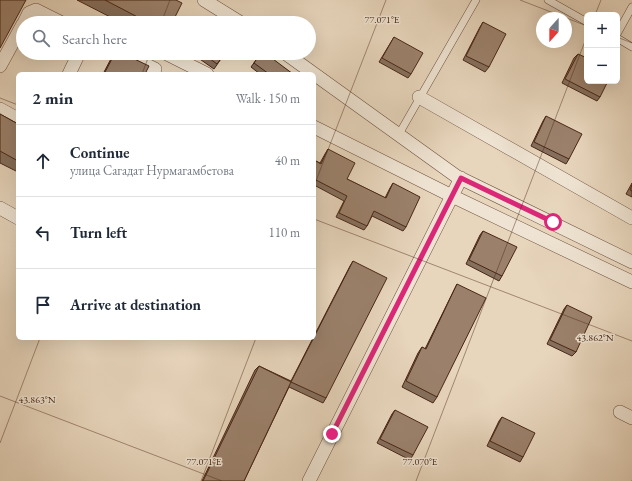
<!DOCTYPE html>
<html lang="en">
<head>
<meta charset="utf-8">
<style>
  body { margin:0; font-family:"EB Garamond",serif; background:#f6f6f7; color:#1f2937 }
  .controls { position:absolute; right:12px; top:12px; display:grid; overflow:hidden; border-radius:6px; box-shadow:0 4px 16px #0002 }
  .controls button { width:36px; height:36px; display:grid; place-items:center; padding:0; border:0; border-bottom:1px solid #e0e1e3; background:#fff; color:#1f2937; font:20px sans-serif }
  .compass { position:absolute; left:536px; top:12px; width:36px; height:36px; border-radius:50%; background:#fff; box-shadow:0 4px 16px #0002; rotate:201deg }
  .stop { position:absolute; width:12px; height:12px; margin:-9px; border:3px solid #db2777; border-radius:50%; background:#fff }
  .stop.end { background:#db2777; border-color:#fff; box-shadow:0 1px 4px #0008 }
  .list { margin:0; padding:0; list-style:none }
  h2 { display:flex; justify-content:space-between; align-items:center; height:52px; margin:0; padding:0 16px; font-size:17px }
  h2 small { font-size:13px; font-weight:400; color:#747a83 }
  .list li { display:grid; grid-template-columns:26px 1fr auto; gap:12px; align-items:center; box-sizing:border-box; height:72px; padding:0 16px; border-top:1px solid #e0e1e3 }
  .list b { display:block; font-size:15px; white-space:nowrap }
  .list p { margin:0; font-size:13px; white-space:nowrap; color:#747a83 }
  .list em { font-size:13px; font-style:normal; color:#747a83 }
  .icon { flex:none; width:22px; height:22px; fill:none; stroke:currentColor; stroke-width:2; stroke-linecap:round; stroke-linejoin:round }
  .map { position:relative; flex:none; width:632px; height:481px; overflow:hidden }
  .search { position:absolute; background:#fff; box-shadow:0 4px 16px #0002; left:16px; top:16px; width:300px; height:44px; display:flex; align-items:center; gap:10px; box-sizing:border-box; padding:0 14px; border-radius:22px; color:#747a83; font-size:15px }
  .panel { position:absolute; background:#fff; box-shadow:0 4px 16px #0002; left:16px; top:72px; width:300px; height:268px; border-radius:6px }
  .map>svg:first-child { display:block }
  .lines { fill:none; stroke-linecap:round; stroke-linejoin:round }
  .lane-casing { stroke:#705240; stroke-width:8 }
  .street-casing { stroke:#705240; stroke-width:14 }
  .lane { stroke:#efe4d3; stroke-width:7 }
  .street { stroke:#efe4d3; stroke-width:13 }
  .wall { fill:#856f5d; stroke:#492616 }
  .building { fill:#9b816c; stroke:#492616 }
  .route { stroke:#db2777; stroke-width:5 }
  .ticks { fill:none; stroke:#492616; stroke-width:1; stroke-opacity:0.45 }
  .ticks-label { font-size:10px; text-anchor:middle; fill:#492616; stroke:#efe4d3; stroke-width:3; stroke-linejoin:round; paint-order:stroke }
</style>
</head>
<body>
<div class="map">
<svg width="632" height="481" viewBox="0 0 632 481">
  <rect width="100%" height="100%" fill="#e7d5bc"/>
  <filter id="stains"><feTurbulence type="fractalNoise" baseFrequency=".005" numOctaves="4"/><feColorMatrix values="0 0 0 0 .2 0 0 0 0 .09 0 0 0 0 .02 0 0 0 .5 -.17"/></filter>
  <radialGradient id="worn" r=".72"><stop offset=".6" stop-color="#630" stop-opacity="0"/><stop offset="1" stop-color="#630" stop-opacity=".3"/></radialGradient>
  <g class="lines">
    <!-- lane casing -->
    <g class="lane-casing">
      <path id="lane" d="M 548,0 L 587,22
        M 617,34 L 632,7
        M 617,38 L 632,47
        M 399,134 L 476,0"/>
    </g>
    <!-- street casing -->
    <g class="street-casing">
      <path id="street" d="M 204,0 L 241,23
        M 24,23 L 29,13 L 36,10 L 62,23
        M 122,53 L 155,69
        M 165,53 L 207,74
        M 285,53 L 456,176 L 632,262
        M 0,66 L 23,24
        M 69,74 L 79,53
        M 419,97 L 632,218
        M 0,109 L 18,119
        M 314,127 L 452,196 L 632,282
        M 0,208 L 18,218
        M 620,412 L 632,418
        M 309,481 L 461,178"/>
    </g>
    <!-- lane -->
    <use href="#lane" class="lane"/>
    <!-- street -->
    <use href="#street" class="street"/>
  </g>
  <!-- wall -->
  <path class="wall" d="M 77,0 L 176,0 L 172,23 L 122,23 Z
    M 483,22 L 489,67 L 485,72 L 463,60 L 480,27 Z
    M 394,37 L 411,74 L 408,78 L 379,62 Z
    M 114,53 L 122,53 L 145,74 L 103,74 Z
    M 196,53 L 225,53 L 214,69 L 194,55 Z
    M 261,53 L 293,74 L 260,74 L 251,67 Z
    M 578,54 L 600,97 L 597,101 L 562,83 L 574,58 Z
    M 0,114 L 18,124 L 18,172 L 0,163 Z
    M 546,116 L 569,159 L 566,164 L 531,146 L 543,121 Z
    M 328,149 L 347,179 L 385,198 L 390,188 L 393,183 L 406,227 L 403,231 L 372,216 L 367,226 L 364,230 L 336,217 L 344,201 L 314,185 L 314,160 L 320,163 L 325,154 Z
    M 632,183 L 632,197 L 626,194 Z
    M 483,231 L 502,276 L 499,281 L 466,264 L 480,235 Z
    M 353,261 L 326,398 L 323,403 L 289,387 L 244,481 L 202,481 L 255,370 L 259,366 L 291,381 L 313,338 L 314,338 L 314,336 L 350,266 Z
    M 457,284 L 437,397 L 433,403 L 402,387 L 418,353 L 422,347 L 425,349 L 454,290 Z
    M 567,305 L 576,352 L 572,356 L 547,344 L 564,309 Z
    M 395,410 L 413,455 L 410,460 L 377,443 L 392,414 Z
    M 502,417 L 523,457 L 520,462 L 487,446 L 499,421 Z"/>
  <!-- building -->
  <path class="building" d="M 0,0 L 26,0 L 0,48 Z
    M 105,0 L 176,0 L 182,3 L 172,23 L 149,23 Z
    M 483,22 L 506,34 L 489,67 L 466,56 Z
    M 394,37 L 423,53 L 411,74 L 382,58 Z
    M 115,53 L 122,53 L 149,66 L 145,74 L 104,74 Z
    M 202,53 L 225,53 L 217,64 Z
    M 261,53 L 265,53 L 293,74 L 269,74 L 254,63 Z
    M 578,54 L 587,58 L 587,81 L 608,81 L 600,97 L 565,79 Z
    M 0,114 L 18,124 L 18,161 L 0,151 Z
    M 546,116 L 582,134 L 569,159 L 534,142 Z
    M 328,149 L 355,163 L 347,179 L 386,198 L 393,183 L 420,197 L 406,227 L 374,211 L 367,226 L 339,213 L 347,196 L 314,179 L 314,160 L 321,164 Z
    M 632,185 L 632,191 L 630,190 Z
    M 483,231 L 517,247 L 502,276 L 469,260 Z
    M 353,261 L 387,278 L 326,398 L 291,382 Z
    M 457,284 L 486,298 L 437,397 L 406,381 L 422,347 L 426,349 Z
    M 567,305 L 592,317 L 576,352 L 550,340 Z
    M 259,366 L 291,382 L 244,481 L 203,481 Z
    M 395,410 L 428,427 L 413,455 L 380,439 Z
    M 502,417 L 535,433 L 523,457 L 490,441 Z"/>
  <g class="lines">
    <!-- route -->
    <path class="route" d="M 332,434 L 461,178 L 553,222"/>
  </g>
  <!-- ticks -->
  <path class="ticks" d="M 520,0 L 587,26M 595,15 L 601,0M 161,23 L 170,0M 617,37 L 632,43M 142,74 L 150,53M 0,98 L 18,105M 314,186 L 386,0M 314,219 L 632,341M 0,396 L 222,481M 0,443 L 40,338M 201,481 L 256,338M 416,481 L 587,36M 632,481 L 632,480"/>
  <g class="ticks-label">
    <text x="382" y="23">77.071°E</text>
    <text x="595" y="341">43.862°N</text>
    <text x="37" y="403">43.863°N</text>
    <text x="204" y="465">77.071°E</text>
    <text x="420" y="465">77.070°E</text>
  </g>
  <rect width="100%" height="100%" filter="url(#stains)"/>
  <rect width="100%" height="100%" fill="url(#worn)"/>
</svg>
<div class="controls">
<button>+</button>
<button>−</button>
</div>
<svg class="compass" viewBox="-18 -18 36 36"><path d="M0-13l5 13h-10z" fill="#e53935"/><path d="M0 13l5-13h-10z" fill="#747a83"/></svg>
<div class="stop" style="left:553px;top:222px"></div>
<div class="stop end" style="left:332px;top:434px"></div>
<div class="search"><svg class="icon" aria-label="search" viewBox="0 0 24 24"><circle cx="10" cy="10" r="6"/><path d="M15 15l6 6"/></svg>Search here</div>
<section class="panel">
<h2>2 min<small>Walk · 150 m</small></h2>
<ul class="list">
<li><svg class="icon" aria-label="ahead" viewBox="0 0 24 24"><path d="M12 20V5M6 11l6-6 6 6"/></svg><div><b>Continue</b><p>улица Сагадат Нурмагамбетова</p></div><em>40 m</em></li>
<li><svg class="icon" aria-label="left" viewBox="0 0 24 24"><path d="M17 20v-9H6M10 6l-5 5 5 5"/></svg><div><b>Turn left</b></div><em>110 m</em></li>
<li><svg class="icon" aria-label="arrive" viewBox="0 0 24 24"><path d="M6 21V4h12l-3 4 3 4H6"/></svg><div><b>Arrive at destination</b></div></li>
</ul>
</section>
</div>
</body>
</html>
